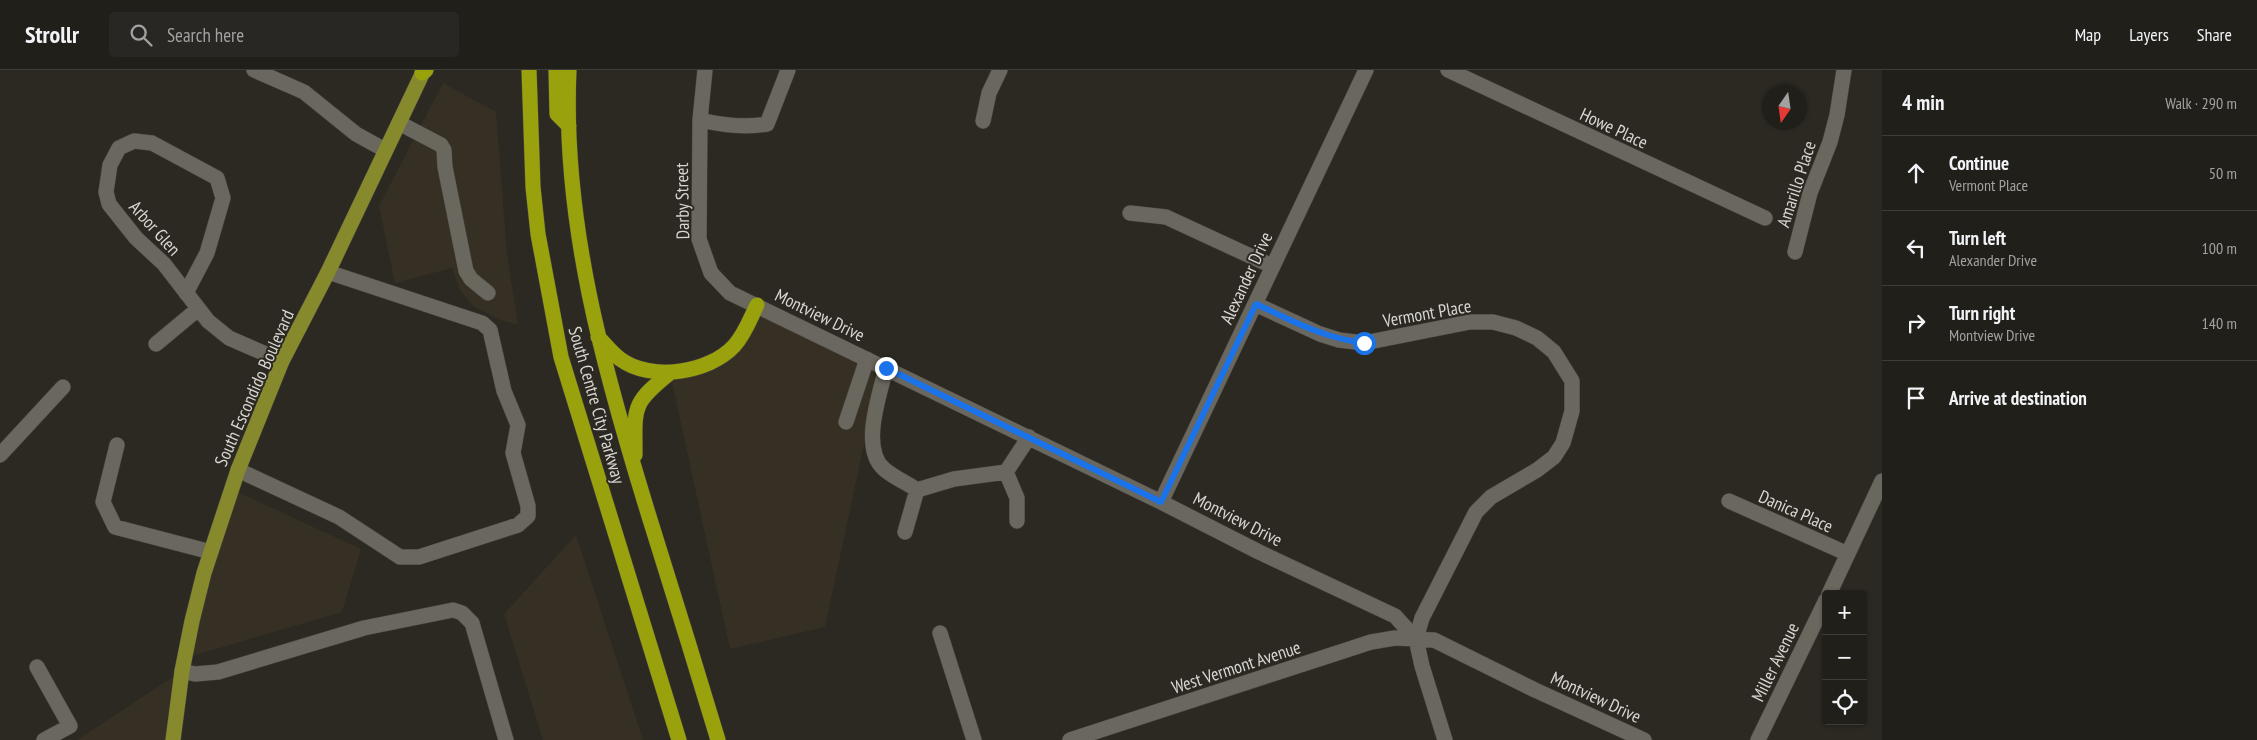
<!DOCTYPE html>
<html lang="en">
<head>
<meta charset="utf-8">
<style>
  body { margin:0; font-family:"PT Sans Narrow",sans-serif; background:#292723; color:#f1f3f6 }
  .controls { position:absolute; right:15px; bottom:15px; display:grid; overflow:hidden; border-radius:5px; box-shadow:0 1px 4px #0004 }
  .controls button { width:45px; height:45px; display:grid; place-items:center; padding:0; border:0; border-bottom:1px solid #3e3d39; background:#211f1a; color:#f1f3f6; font:25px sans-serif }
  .compass { position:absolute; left:1762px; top:15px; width:45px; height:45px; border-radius:50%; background:#211f1a; box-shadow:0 1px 4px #0004; rotate:193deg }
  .stop { position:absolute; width:15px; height:15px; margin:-11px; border:4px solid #1a73e8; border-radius:50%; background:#fff }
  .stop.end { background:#1a73e8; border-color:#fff; box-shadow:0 1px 5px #0008 }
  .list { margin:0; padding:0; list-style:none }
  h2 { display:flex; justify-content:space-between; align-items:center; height:65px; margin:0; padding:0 20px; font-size:21px }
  h2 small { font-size:16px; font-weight:400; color:#a2a2a2 }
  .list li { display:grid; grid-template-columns:32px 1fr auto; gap:15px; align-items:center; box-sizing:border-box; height:75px; padding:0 20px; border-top:1px solid #3e3d39 }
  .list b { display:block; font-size:19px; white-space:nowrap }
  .list p { margin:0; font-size:16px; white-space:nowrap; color:#a2a2a2 }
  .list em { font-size:16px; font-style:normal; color:#a2a2a2 }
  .icon { flex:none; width:28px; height:28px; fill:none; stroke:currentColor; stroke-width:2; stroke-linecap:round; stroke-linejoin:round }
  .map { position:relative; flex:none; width:1882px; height:670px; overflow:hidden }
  header { display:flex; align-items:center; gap:30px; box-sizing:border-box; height:70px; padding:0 25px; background:#211f1a; border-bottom:1px solid #3e3d39 }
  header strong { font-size:24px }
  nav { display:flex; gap:28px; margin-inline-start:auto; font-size:18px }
  .search { width:350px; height:45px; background:#292723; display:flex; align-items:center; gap:12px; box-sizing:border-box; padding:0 18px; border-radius:5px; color:#a2a2a2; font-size:19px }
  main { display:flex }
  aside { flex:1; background:#211f1a }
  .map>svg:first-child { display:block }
  .built { fill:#353023 }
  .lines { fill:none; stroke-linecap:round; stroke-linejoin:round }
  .minor-casing { stroke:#47443f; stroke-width:16 }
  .major-casing { stroke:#47443f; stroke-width:16 }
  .highway-casing { stroke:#47443f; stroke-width:16 }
  .minor { stroke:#6a675f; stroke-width:15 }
  .major { stroke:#868a2d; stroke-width:15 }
  .highway { stroke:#99a10c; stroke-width:15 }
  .route { stroke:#1a73e8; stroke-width:6 }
  .labels { text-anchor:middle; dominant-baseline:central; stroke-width:4; stroke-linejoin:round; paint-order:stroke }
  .street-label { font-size:18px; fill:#d8d6d2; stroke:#2c2922 }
</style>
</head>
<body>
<header>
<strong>Strollr</strong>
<div class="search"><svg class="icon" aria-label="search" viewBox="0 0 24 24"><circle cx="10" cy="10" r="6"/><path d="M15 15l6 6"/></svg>Search here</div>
<nav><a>Map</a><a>Layers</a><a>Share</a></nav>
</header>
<main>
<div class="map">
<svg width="1882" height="670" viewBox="0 0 1882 670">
  <rect width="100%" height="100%" fill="#2c2922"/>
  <!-- built -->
  <path class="built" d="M 443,13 L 496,42 L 507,184 L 518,255 L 500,250 L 473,236 L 460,220 L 452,198 L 395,213 L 379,136 Z
    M 757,235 L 881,295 L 825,557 L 730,579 L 670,303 L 719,288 Z
    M 231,419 L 361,479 L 342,542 L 185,588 Z
    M 576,465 L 643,670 L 543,670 L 504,544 Z
    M 182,601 L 173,670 L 77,670 Z"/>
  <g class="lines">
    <!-- minor casing -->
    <g class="minor-casing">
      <path id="minor" d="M 254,0 L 304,22 L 356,64 L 385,80
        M 705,0 L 700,50 L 699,169 L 711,203 L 730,223 L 1161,432 L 1259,482 L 1395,546 L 1416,569 L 1434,570 L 1535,620 L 1644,670
        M 1448,0 L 1765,148
        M 700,50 C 723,55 744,58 767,54 L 788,0
        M 983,51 L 989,23 L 1000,0
        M 399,53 L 441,75 L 444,80 L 445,97 L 466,201 L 471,209 L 488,223
        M 1130,143 L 1166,147 L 1272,196
        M 1795,182 L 1810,123 L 1830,72 L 1837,45 L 1844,0
        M 186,223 L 207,183 L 223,128 L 217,108 L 152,73 L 134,71 L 119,78 L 110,95 L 106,122 L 109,134 L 136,168 L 164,194 L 208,251 L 229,268 L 282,291
        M 1255,234 L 1320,264 L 1339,270 L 1364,273 L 1470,252 L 1493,252 L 1516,258 L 1537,268 L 1554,282 L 1572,311 L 1572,341 L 1563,373 L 1554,387 L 1537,400 L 1491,427 L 1476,442 L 1422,548 L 1416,569 L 1422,596 L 1445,670
        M 156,274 L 198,239
        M 886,298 C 880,324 860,378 884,399 C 893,407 907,413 917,420
        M 846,352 L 867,289
        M 117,375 L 103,432 L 115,457 L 211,482
        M 0,385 L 63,317
        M 238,400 L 339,447 L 400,487 L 419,487 L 518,455 L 528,446 L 528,436 L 513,383 L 518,355 L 504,321 L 490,260 L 482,253 L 328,202
        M 1006,402 L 1017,428 L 1017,451
        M 1729,431 L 1848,484
        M 1161,432 L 1366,0
        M 905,462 L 917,420 L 954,409 L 1006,402 L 1029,367
        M 1829,524 L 1882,411
        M 940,563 L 974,670
        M 37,597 L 70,656 L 44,670
        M 182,601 L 195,604 L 218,602 L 364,558 L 453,540 L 462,543 L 472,553 L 506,670
        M 1070,670 L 1371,572 L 1395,568 L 1416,569
        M 1758,670 L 1826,530"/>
    </g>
    <!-- major casing -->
    <g class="major-casing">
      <path id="major" d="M 173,670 L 182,601 L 192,551 L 204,503 L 238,400 L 282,291 L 328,202 L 424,0"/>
    </g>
    <!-- highway casing -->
    <g class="highway-casing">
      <path id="highway" d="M 529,0 L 533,117 L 538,164 L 561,287 L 679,670
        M 556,0 L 557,44 L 569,56
        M 569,0 C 562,152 604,300 648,443 C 672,519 695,594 718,670
        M 422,3 L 426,0
        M 598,267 C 605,274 612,283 620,289 C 651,312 709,303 734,276 C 745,264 750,249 757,235
        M 635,385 C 635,337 631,334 670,303"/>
    </g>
    <!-- minor -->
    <use href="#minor" class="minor"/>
    <!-- major -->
    <use href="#major" class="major"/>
    <!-- highway -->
    <use href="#highway" class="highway"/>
  </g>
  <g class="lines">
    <!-- route -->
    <path class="route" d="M 886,298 L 1161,432 L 1256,234 C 1293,251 1323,268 1364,273"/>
  </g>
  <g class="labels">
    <!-- street labels -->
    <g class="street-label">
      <text transform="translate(1614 58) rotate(25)">Howe Place</text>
      <text transform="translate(1796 114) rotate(-72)">Amarillo Place</text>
      <text transform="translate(682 131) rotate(-91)">Darby Street</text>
      <text transform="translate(155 158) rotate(48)">Arbor Glen</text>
      <text transform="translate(1246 208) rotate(-65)">Alexander Drive</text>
      <text transform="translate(1427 243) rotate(-10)">Vermont Place</text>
      <text transform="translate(820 245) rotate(26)">Montview Drive</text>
      <text transform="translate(254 318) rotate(-66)">South Escondido Boulevard</text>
      <text transform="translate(597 335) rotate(74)">South Centre City Parkway</text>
      <text transform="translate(1796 441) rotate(24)">Danica Place</text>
      <text transform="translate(1238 449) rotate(27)">Montview Drive</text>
      <text transform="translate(1775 592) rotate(-64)">Miller Avenue</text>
      <text transform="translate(1236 597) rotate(-18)">West Vermont Avenue</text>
      <text transform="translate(1596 627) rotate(25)">Montview Drive</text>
    </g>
  </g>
</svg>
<div class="controls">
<button>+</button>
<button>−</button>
<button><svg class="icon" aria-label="locate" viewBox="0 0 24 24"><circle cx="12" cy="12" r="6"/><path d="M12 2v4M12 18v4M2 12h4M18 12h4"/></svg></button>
</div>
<svg class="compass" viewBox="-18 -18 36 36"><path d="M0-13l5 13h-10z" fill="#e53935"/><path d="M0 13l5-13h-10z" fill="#a2a2a2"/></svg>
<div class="stop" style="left:1364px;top:273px"></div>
<div class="stop end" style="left:886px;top:298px"></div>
</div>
<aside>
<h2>4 min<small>Walk · 290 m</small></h2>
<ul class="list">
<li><svg class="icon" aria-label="ahead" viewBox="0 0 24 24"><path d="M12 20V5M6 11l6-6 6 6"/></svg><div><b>Continue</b><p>Vermont Place</p></div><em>50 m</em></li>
<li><svg class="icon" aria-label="left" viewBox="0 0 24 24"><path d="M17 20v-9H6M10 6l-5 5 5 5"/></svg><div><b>Turn left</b><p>Alexander Drive</p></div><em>100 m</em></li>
<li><svg class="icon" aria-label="right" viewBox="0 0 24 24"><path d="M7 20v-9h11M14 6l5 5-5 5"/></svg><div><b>Turn right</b><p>Montview Drive</p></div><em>140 m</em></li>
<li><svg class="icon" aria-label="arrive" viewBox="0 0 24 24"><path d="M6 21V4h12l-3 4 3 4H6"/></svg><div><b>Arrive at destination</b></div></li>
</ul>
</aside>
</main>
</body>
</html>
